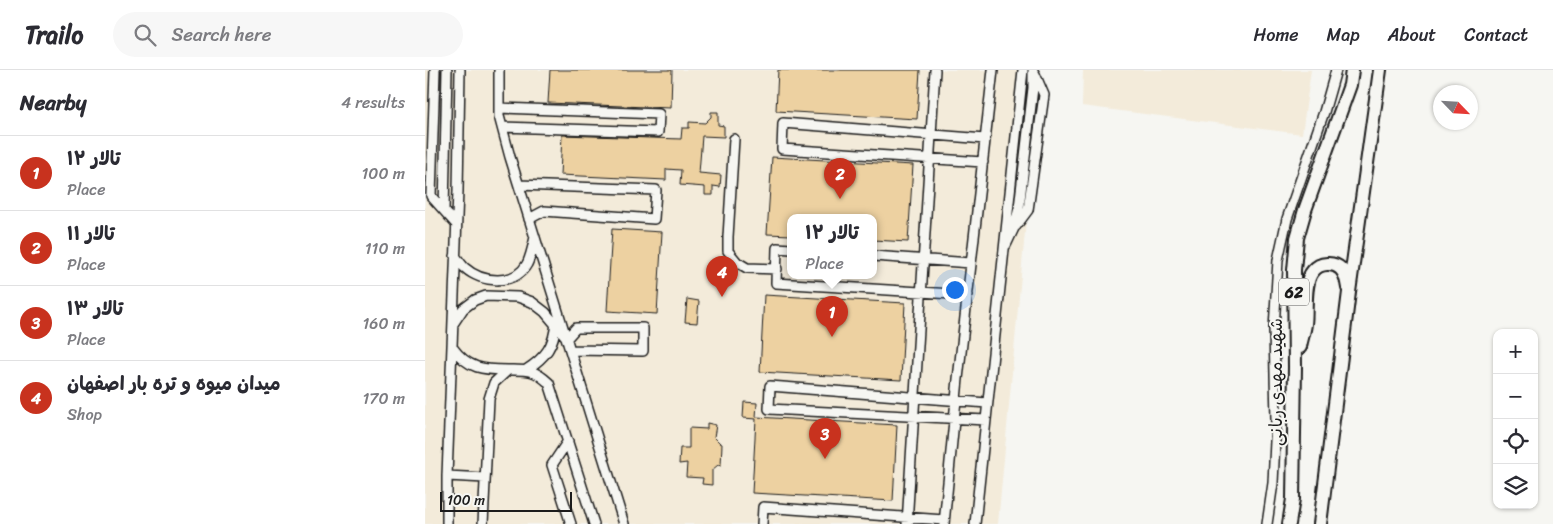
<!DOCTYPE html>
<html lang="en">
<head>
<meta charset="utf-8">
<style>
  body { margin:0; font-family:Sriracha,"Playpen Sans Arabic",sans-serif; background:#f7f7f7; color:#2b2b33 }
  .controls { position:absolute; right:15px; bottom:15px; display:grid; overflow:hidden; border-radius:10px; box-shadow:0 1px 4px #0004 }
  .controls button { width:45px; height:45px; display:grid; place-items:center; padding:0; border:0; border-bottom:1px solid #e1e1e2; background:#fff; color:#2b2b33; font:25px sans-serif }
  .compass { position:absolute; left:1008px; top:15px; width:45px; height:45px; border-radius:50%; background:#fff; box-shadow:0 1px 4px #0004; rotate:115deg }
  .scale { position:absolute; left:15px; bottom:12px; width:132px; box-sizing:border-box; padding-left:5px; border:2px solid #1c1c1c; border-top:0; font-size:14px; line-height:18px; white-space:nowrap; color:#1c1c1c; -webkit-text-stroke:4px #f6f6f2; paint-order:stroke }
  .you { position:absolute; left:529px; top:219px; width:18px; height:18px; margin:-12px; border:4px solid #fff; border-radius:50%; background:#1a73e8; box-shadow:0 0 0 8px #1a73e833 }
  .badge { display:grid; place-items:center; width:32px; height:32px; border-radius:50%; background:#c8321e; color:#fff; font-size:16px; font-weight:700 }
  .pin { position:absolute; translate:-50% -41px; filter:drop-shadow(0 1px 2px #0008) }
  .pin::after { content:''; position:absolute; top:26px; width:18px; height:15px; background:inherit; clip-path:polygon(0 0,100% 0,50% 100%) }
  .popup { position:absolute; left:362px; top:144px; width:90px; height:65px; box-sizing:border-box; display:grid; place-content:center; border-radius:10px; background:#fff; filter:drop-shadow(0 1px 4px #0005); font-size:16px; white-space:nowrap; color:#7c7c81 }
  .popup b { font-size:19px; color:#2b2b33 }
  .popup::after { content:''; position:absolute; left:50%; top:100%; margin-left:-10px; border:10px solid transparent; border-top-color:#fff }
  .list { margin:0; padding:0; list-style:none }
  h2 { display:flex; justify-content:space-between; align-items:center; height:65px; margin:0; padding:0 20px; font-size:21px }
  h2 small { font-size:16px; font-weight:400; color:#7c7c81 }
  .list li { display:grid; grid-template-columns:32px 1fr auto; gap:15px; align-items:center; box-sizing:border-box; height:75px; padding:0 20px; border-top:1px solid #e1e1e2 }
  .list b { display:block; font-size:19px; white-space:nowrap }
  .list p { margin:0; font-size:16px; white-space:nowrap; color:#7c7c81 }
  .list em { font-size:16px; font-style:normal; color:#7c7c81 }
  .icon { flex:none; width:28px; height:28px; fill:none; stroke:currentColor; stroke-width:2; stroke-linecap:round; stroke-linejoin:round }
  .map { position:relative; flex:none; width:1128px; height:454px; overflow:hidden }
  header { display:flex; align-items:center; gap:30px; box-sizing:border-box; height:70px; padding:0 25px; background:#fff; border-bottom:1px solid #e1e1e2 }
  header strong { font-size:24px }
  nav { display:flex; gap:28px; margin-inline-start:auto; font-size:18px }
  .search { width:350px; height:45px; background:#f7f7f7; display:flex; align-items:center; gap:12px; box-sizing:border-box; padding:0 18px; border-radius:28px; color:#7c7c81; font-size:19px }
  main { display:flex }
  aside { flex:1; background:#fff }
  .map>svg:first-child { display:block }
  .built { fill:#f3ebda; fill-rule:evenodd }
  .building { fill:#edd1a1; stroke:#1c1c1c }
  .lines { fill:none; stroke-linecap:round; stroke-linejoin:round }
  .minor-casing { stroke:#1c1c1c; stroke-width:12 }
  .highway-casing { stroke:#1c1c1c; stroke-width:16 }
  .minor { stroke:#f6f6f2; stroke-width:9 }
  .highway { stroke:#f6f6f2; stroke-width:12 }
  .labels { text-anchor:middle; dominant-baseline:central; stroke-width:4; stroke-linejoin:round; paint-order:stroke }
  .shield { fill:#f6f6f2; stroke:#5d5d5c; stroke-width:1 }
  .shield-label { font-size:16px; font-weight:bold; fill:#1c1c1c }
  .street-label { font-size:18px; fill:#1c1c1c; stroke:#f6f6f2 }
</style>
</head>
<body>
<header>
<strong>Trailo</strong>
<div class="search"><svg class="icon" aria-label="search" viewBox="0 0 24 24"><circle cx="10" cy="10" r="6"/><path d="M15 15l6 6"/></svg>Search here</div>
<nav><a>Home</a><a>Map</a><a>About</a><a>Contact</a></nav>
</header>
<main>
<aside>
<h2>Nearby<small>4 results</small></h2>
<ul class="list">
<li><span class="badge">1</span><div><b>تالار ۱۲</b><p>Place</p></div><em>100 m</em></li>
<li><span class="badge">2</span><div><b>تالار ۱۱</b><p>Place</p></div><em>110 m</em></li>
<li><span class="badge">3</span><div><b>تالار ۱۳</b><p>Place</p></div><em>160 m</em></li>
<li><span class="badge">4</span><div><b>میدان میوه و تره بار اصفهان</b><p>Shop</p></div><em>170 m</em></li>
</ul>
</aside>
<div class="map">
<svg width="1128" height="454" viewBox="0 0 1128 454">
  <rect width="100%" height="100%" fill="#f6f6f2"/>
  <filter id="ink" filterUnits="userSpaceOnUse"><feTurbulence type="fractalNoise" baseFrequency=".02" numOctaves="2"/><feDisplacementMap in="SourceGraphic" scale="10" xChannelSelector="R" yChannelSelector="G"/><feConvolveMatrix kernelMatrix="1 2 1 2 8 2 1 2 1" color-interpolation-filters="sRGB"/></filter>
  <g filter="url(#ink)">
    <!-- built -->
    <path class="built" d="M 0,0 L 615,0 L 573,454 L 0,454 ZM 366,148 L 448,148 L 448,206 L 366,206 Z
      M 658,0 L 886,0 L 877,64 L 657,36 Z"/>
    <!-- building -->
    <path class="building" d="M 125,0 L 247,0 L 246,38 L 123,33 Z
      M 353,0 L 495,0 L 492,49 L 351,41 Z
      M 286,42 L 293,42 L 293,55 L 299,56 L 299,67 L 277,66 L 274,103 L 296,105 L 295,117 L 288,116 L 288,125 L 280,125 L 280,117 L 255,115 L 256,100 L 241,99 L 241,110 L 135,105 L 137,65 L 256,69 L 257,58 L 264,58 L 264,52 L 280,53 L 286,47 Z
      M 347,87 L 488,95 L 483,172 L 448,170 L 448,148 L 366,148 L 366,165 L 342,164 Z
      M 187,159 L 237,162 L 232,244 L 182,241 Z
      M 339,225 L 480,233 L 476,310 L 335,302 Z
      M 262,229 L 274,231 L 272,253 L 260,252 Z
      M 319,332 L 332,333 L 331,347 L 472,355 L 468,431 L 327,423 L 331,349 L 318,348 Z
      M 282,353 L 291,355 L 289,367 L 295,373 L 297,374 L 296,396 L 293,395 L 287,400 L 287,415 L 277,414 L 278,408 L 261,407 L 262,393 L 254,394 L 255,378 L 264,378 L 264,358 L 282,359 Z"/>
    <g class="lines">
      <!-- minor casing -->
      <g class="minor-casing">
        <path id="minor" d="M 10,0 L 6,126 L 31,154
          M 74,0 L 74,46 L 85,87 L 199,454
          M 74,38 L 234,44 L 233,62 L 77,57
          M 309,69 L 303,167 L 303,181 L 312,192 L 322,198 L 352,199
          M 558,92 L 357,79 L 358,53 L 560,69
          M 94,115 L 231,120 L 229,149 L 119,141 L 104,149
          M 19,140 L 22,0
          M 591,156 L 603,140 L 619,25 L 610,4
          M 581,175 L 589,158 L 594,138 L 608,18 L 608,0
          M 366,179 L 352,178 L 351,213 L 543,225
          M 30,186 C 33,189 36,195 40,198 C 57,213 90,216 102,194 C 106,186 108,176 110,167
          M 448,186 L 546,193
          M 28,254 L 38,239 L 50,230 L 61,226 L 93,227 L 107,232 L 120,242 L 142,268 L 151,258 L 218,258 L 218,281 L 146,280
          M 27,277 C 43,299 58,300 83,300
          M 101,300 C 121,287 129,276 131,252
          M 561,350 L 344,339 L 345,316 L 562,333
          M 143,371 L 127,395 L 146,454
          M 22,406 L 60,408
          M 22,454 L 22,406 L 33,121 L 35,0
          M 58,454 L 64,329 L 69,313 L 83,300 C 103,300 109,299 124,313 L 169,454
          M 337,454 L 338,437 L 519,450
          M 482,454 L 510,0
          M 519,454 L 533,309 L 568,0
          M 550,454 L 598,0
          M 842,454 L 848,413 L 851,350 L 849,259 L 853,190 L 862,149 L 899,42 L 911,0"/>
      </g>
      <!-- highway casing -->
      <g class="highway-casing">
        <path id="highway" d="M 875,277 C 876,270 879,262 880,254 C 882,240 878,212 888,201 C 895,192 909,192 916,199 C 921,204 922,211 923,218
          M 864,454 L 868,429 L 870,297 L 869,200 L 872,168 L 880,140 L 925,15 L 927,0
          M 895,454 L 924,222 L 955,0"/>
      </g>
      <!-- minor -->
      <use href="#minor" class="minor"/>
      <!-- highway -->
      <use href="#highway" class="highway"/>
    </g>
  </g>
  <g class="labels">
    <!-- shield labels -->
    <rect class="shield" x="854" y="208.5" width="30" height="27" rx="4"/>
    <g class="shield-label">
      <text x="869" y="222">62</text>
    </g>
    <!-- street labels -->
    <g class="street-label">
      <text transform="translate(851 312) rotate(-90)">شهید مهدی ربانی</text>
    </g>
  </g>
</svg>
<div class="controls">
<button>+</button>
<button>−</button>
<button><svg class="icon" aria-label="locate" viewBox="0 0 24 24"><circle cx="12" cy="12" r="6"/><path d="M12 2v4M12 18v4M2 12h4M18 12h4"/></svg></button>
<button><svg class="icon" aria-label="layers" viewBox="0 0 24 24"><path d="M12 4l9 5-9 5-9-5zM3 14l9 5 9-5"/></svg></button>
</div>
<svg class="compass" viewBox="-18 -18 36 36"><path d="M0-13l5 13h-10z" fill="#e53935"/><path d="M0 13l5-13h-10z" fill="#7c7c81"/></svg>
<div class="scale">100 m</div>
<div class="you"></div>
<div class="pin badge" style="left:407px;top:267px">1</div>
<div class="popup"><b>تالار ۱۲</b>Place</div>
<div class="pin badge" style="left:415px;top:129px">2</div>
<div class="pin badge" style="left:400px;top:389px">3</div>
<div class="pin badge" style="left:297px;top:227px">4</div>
</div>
</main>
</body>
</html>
